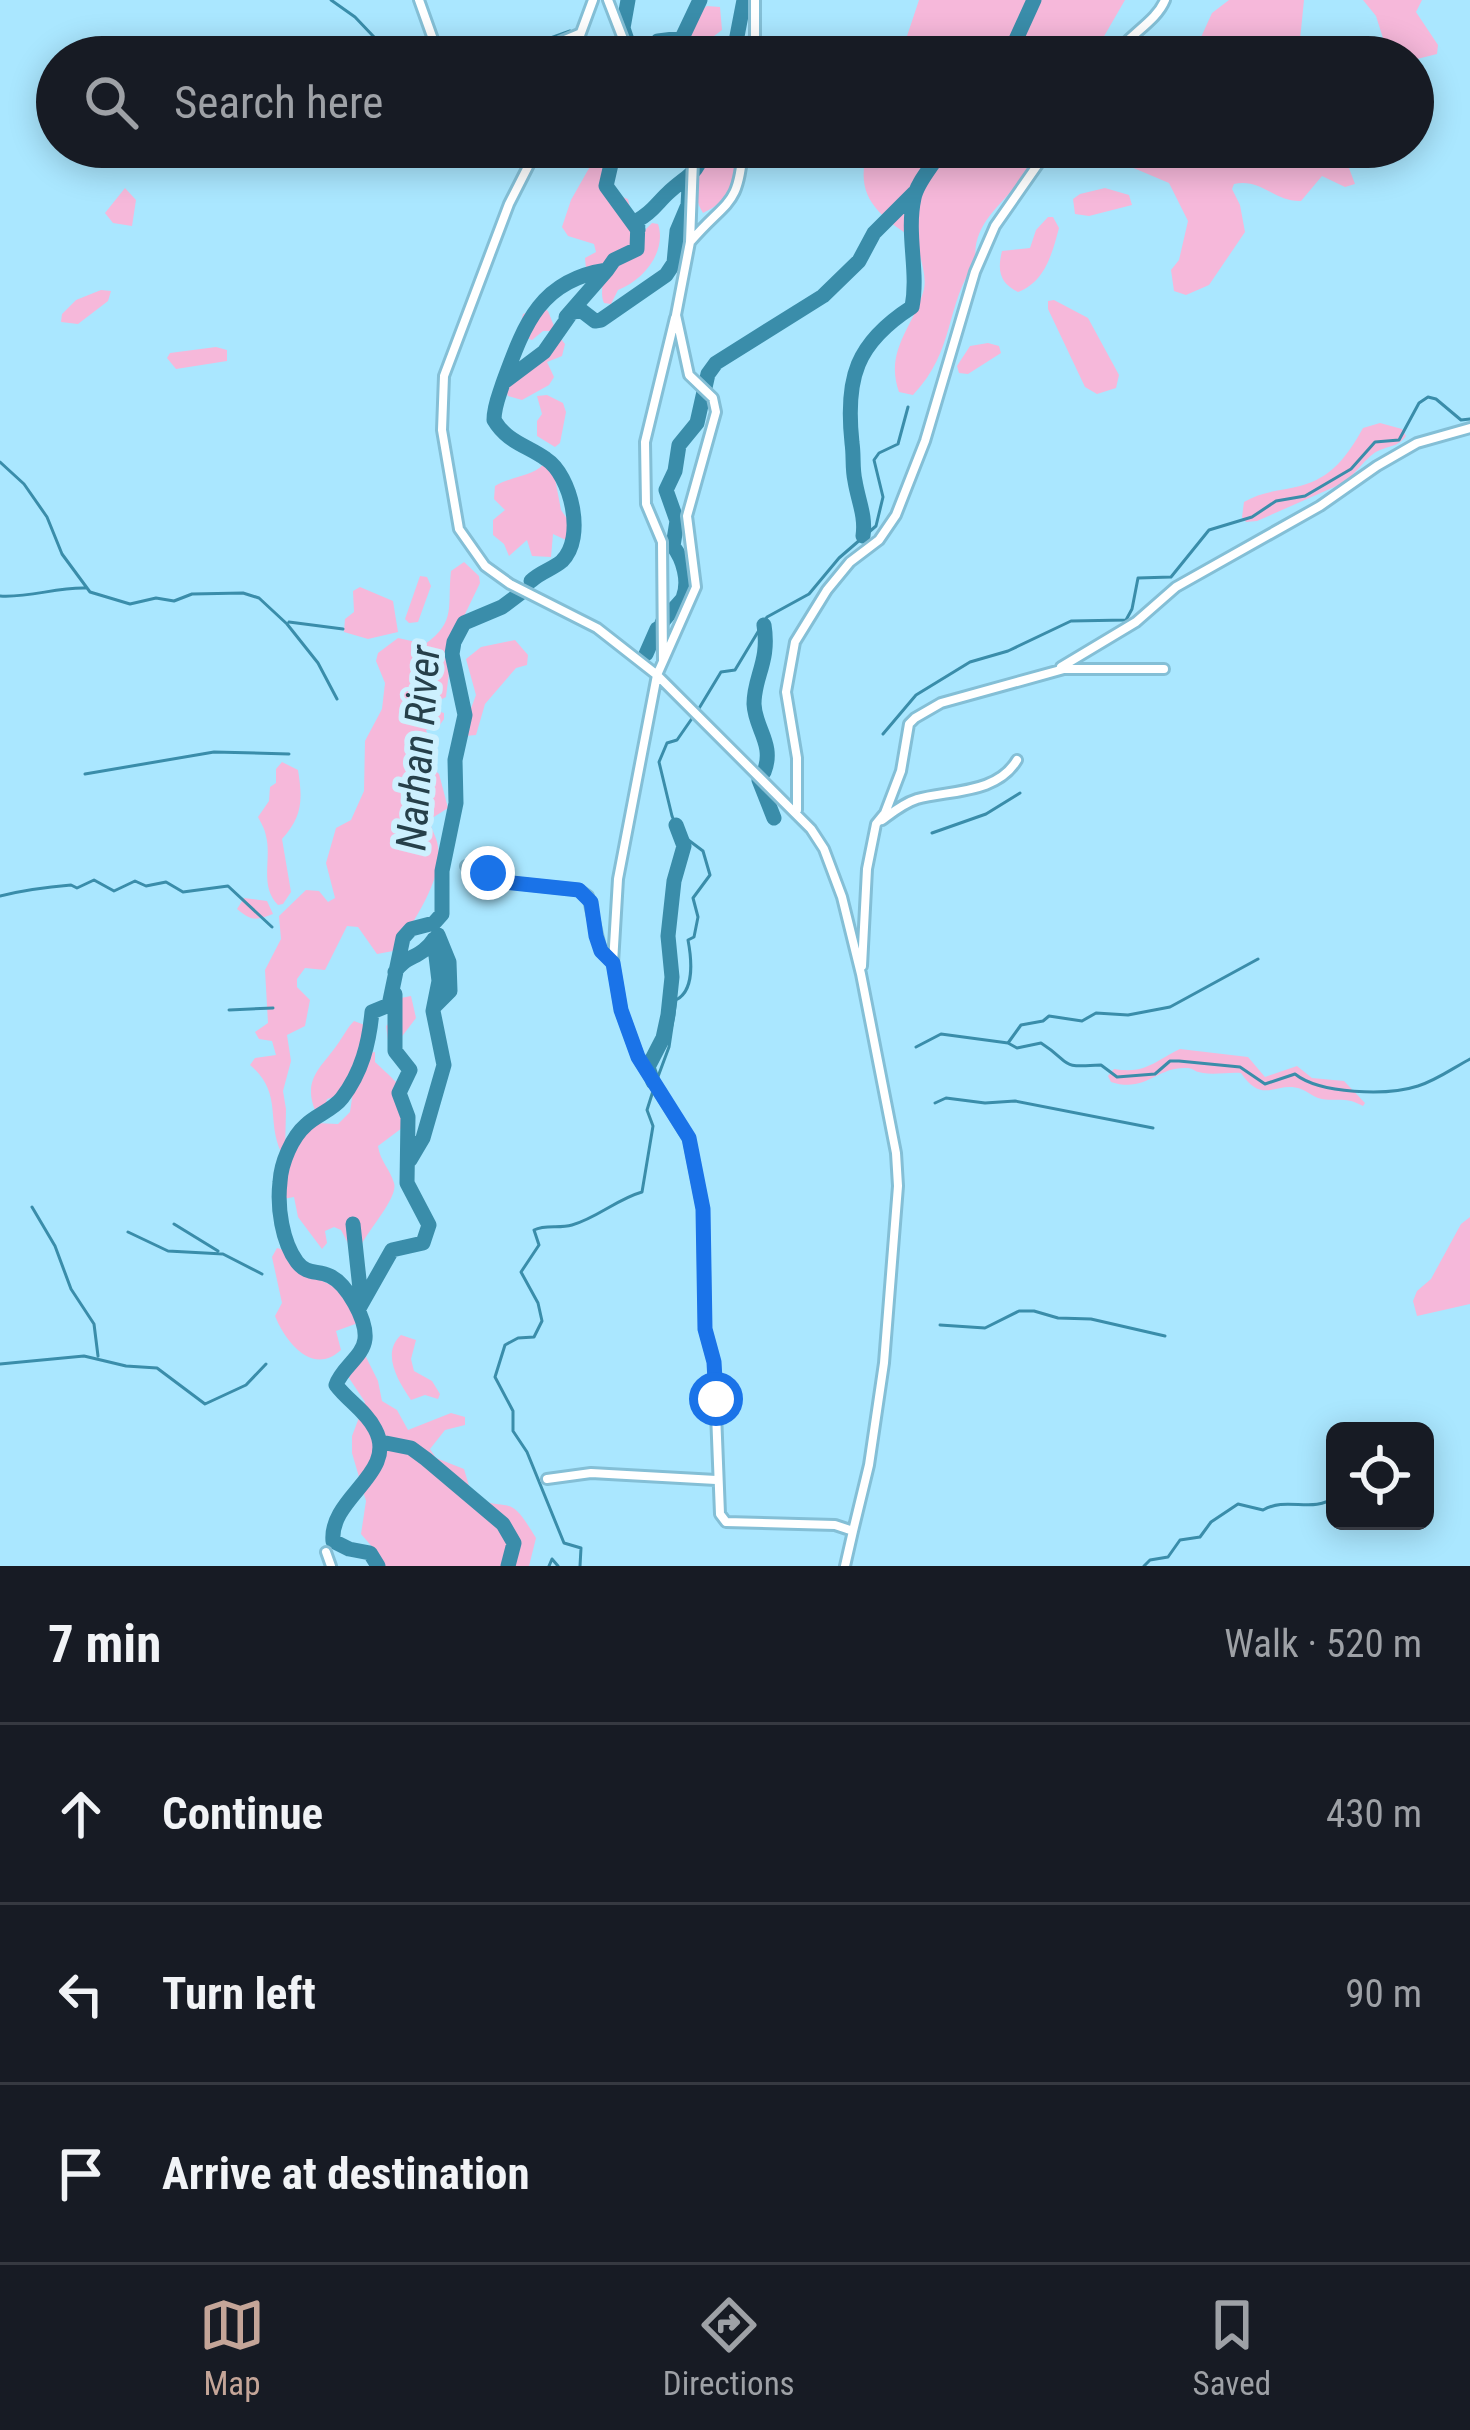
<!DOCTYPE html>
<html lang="en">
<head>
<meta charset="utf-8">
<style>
  body { margin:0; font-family:"Roboto Condensed",sans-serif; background:#242831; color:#f1f3f6 }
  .controls { position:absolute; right:36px; bottom:36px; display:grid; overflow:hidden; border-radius:18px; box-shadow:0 6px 30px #0003 }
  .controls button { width:108px; height:108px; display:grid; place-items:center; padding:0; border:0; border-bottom:3px solid #363941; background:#171b24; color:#f1f3f6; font:60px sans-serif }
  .stop { position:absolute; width:36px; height:36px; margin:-27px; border:9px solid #1a73e8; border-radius:50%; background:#fff }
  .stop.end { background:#1a73e8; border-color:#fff; box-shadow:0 3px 12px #0008 }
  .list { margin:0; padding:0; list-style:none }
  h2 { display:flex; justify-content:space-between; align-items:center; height:156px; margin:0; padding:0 48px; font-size:51px }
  h2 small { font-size:39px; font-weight:400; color:#9ea1a6 }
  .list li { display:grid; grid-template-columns:78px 1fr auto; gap:36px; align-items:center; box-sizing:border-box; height:180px; padding:0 48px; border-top:3px solid #363941 }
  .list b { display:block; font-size:45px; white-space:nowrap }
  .list em { font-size:39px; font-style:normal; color:#9ea1a6 }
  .icon { flex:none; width:66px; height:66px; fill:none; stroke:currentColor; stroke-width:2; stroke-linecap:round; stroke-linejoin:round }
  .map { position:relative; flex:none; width:1470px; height:1566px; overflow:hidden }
  .search { position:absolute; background:#171b24; box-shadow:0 6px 30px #0003; left:36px; right:36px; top:36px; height:132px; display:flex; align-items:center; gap:30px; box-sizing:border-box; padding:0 42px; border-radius:66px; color:#9ea1a6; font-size:45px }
  .sheet { height:696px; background:#171b24 }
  nav { display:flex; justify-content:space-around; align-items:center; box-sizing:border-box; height:168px; border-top:3px solid #363941; background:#171b24; font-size:33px; color:#9ea1a6 }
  nav a { display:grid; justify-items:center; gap:6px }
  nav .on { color:#c4a598 }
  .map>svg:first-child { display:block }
  .green { fill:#f6b8da }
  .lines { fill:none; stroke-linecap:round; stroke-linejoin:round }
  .stream { stroke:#3a8daa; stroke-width:3 }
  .river { stroke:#3a8daa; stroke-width:15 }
  .minor-casing { stroke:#84bfd6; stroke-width:14 }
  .minor { stroke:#fff; stroke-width:8 }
  .route { stroke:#1a73e8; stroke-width:15 }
  .labels { text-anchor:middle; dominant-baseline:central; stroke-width:12; stroke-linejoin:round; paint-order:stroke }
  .water-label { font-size:42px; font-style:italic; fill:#26404a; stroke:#cdf0fe }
</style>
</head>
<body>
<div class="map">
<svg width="1470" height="1566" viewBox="0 0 1470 1566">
  <rect width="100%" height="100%" fill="#aae7ff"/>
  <!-- green -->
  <path class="green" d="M 919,0 L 1125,0 L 1092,57 L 900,57 Z
    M 1229,0 L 1304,0 L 1300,40 L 1304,57 L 1192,57 L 1212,13 Z
    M 1363,0 L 1422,0 L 1416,12 L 1438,45 L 1437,54 L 1413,60 L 1413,57 L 1388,54 L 1376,16 Z
    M 707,6 L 720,7 L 722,30 L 710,39 L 705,57 L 668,57 L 663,34 L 685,41 L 695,15 Z
    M 601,147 L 620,147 L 612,178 L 614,194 L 628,199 L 636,234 L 640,235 L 652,223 L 658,224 C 667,251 644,280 618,290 L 611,304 L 604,303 C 599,292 606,282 599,271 L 586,269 L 585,258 L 596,252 L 594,244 L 568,236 L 562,227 L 571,200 Z
    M 714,147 L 739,147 C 734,187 742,193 703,213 C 688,189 700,168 714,147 Z
    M 869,147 L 1039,147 C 1032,159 1026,172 1018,183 C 999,207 971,227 976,261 C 944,307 956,350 913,395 L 899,392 C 884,350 914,327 924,289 C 927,275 919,254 916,240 C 877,215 852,195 869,147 Z
    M 1116,147 L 1341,147 L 1355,184 L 1345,187 L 1322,176 L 1301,201 C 1275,202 1261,178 1234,184 L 1232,189 L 1240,205 L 1245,232 L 1209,285 L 1186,295 L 1174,291 L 1171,270 L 1179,260 L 1188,221 L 1169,183 L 1117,161 Z
    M 125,188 L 136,200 L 132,226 L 113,223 L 105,213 Z
    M 1105,188 L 1129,195 L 1132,205 L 1089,216 L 1075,214 L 1073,199 L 1080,194 Z
    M 1048,217 L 1053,217 L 1059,228 C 1052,254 1045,282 1018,292 C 1000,283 997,271 1002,251 L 1030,248 L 1036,230 Z
    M 101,290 L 111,291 L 108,301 L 78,324 L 61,322 L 62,314 L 76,300 Z
    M 1054,300 L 1088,318 L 1119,375 L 1116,388 L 1097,394 L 1085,387 L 1048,309 L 1048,301 Z
    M 542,307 L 548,311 L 556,331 L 543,331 L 532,340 L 518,335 L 523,314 Z
    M 561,339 L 565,344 L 562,356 L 547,362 L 554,377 L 549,385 L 522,400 L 508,396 L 505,388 C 519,364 531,345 561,339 Z
    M 988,343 L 999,346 L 1001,353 L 968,374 L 959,373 L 957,366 L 970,346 Z
    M 216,347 L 227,350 L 227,361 L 176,369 L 167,358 L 170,353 Z
    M 547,395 L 563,403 L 566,412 L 560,443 L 555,447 L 537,436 L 537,421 L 542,414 L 537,396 Z
    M 1380,423 L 1402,429 L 1406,436 C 1397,447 1392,445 1380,450 C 1365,456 1356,476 1341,484 L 1257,521 L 1246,522 L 1242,517 L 1244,502 C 1262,491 1281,491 1300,486 C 1332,478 1348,455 1363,428 Z
    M 543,465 L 554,473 L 561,510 L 570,523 L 572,537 L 568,541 L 553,534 L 551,557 L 532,556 L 527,540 L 509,556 L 504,544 L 493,535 L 493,520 L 505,510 L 494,499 L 495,486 C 510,477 532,476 543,465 Z
    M 464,562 L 479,576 L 480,583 L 453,639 L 446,697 L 430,705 L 430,709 L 444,713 L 444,719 L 439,726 L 426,730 L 431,744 L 425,760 L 439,774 L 448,808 L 429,820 C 431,829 437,837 438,847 C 444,879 410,928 393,951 L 377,954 L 358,927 L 347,926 L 325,970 L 305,968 L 297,979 L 297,987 L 310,1000 L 305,1026 L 287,1035 L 291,1061 L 283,1091 L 286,1109 L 285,1152 L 281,1152 C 266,1120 283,1093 250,1065 L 255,1058 L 276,1055 L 272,1041 L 259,1039 L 255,1032 L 268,1023 L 265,970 L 281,939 L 279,916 L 306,890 L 319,891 L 328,902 L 335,898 L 326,863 L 336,828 L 351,820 L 364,791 L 365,741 L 382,709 L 385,683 L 376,661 L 378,653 L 398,638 L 425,644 C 457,622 447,605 451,571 Z
    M 420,576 L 427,577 L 431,586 L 418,622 L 409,623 L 405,619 Z
    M 360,587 L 393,601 L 398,632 L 368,639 L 344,632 L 345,619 L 354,612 L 353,591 Z
    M 515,640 L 528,655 L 527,665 L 516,668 L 485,704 L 476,735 L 465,736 L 466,722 L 476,695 L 466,659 L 481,647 Z
    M 282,762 L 298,770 C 303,801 302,817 282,839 L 291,892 L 283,904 L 278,905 C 259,886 272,859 266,836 C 265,829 261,823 258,817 L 269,801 L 270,787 L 276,783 L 276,769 Z
    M 244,898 L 267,901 L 273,914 C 256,920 253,922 237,909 Z
    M 411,996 L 416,1018 L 400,1039 L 388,1040 L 386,1026 L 394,1019 L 401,998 Z
    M 354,1021 L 370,1027 L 362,1060 L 341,1095 L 327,1099 L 325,1110 L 317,1115 C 301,1080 320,1069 337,1045 C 343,1037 347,1028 354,1021 Z
    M 1180,1049 L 1248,1057 L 1265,1077 L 1297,1066 L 1312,1078 L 1344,1081 L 1365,1103 L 1363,1106 C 1343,1095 1335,1103 1318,1098 C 1312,1096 1307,1091 1301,1089 C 1276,1080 1263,1106 1241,1073 C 1229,1072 1215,1075 1203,1073 C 1191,1071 1196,1068 1184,1068 C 1156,1068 1145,1093 1111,1082 L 1108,1076 L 1114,1069 C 1146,1074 1153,1062 1180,1049 Z
    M 375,1052 L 375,1062 C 415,1099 396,1081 402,1128 L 378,1146 C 380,1161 390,1169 394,1183 C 399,1198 365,1233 359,1250 L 352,1251 L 341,1230 L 334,1227 L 325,1231 L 327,1243 L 322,1249 L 298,1217 L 294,1197 L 283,1199 C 279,1168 293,1143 315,1123 L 338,1124 L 350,1112 L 354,1085 L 368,1053 Z
    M 1470,1217 L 1470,1304 L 1417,1316 L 1413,1301 L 1417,1291 L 1431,1279 L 1461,1224 Z
    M 277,1248 L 288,1251 L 303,1274 C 333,1284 349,1290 358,1323 L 336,1331 L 341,1350 C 313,1376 286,1343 275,1316 L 282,1303 L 272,1257 Z
    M 401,1335 L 416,1340 L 411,1359 L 414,1371 L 432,1381 L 440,1394 L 438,1399 L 425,1395 L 411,1400 C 398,1381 381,1353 401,1335 Z
    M 356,1352 L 365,1355 L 378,1381 L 382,1401 L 397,1410 L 408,1430 L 451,1413 L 465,1417 L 465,1425 L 445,1430 L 430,1449 L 436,1458 L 464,1469 L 473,1499 C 515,1511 509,1494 536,1538 L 529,1566 L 380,1566 L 381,1557 L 361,1534 L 366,1501 L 352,1453 L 352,1436 L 365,1402 L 347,1375 Z"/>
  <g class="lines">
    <!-- stream -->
    <path class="stream" d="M 331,0 L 355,17 L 393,57
      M 417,57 L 438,54
      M 523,57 L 545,40 L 570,31
      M 0,462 L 24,484 L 47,517 L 62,554 L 90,592 L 130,604 L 156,598 L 174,601 L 192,594 L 243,593 L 259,598 L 287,624 L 318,663 L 337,699
      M 0,596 C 30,598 56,587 86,588
      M 289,622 L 343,629
      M 698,710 L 721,672 L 735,670 L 767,617 L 809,594 L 839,558 L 876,526 L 883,497 L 874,460 L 879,453 L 898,444 L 908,407
      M 883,734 L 916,695 L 970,662 L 1008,651 L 1071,621 L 1126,620 L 1132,609 L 1138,578 L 1171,577 L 1209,530 L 1252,517 L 1276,501 L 1305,496 L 1351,469 L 1375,442 L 1399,440 L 1419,403 L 1428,397 L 1436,399 L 1461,420 L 1470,419
      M 85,774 L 214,752 L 289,754
      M 932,833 L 986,814 L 1020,793
      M 0,896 C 24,890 47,887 71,885 L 77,888 L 94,880 L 114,891 L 135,881 L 146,886 L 166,882 L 183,892 L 228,886 L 272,927
      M 229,1010 L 273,1008
      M 1008,1043 L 1017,1048 L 1041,1043 C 1074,1064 1056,1068 1101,1065 L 1117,1077 L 1155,1074 L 1170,1061 L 1179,1061 L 1240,1067 L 1265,1084 L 1295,1074 C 1320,1094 1387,1096 1418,1086 C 1437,1080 1453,1068 1470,1059
      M 916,1047 L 941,1034 L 1008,1043 L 1021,1025 L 1043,1021 L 1049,1016 L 1082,1021 L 1096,1013 L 1128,1015 L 1170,1007 L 1258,959
      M 656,1082 L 669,1047 L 676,1000 C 694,991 692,961 688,940 L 694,937 L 698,917 L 693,898 L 710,875 L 703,851 L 679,833 L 672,816 L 659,762 L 667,743 L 677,740 L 693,717
      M 935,1103 L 946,1098 L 985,1103 L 1015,1101 L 1153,1128
      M 32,1207 L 55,1246 L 71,1289 L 94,1324 L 98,1356
      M 174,1224 L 218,1251
      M 128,1232 L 168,1251 L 223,1254 L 262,1274
      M 940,1325 L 985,1328 L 1019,1311 L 1034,1311 L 1058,1318 L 1091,1319 L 1165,1336
      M 0,1364 L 84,1356 L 126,1366 L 157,1368 L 205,1404 L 246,1385 L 266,1364
      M 549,1566 L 552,1559 L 558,1566
      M 580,1566 L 581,1548 L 564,1543 L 527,1452 L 513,1431 L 513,1411 L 495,1377 L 505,1345 L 518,1338 L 534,1337 L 542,1321 L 538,1303 L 521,1272 L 539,1245 L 534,1230 C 546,1224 559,1229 572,1225 C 597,1218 617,1199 642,1192 L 653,1126 L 647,1110 L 653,1091
      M 1144,1566 L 1150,1560 L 1168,1557 L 1180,1540 L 1200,1537 L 1211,1522 L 1238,1504 L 1263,1510 C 1287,1496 1313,1514 1335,1497"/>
    <!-- river -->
    <path class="river" d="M 628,0 L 623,28 L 630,49 L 640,51 L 642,57
      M 653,57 L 658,41 L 682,38 L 700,0
      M 733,57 L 744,0
      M 1008,57 L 1034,0
      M 615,147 L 606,186 L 638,230
      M 566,317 L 607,270
      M 504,382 L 544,352 L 572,312 L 582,311 L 595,321 L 601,320 L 666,275 L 674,263 L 677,231 L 688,205 L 689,187
      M 863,536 C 866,516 858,500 855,481 C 852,468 854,456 852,443 C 845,378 856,343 912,307 C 919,271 906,235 914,198 C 917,181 935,164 943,147
      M 531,581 C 540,572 553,569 562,561 C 586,538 571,475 546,459 C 526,445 507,442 494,420 C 494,406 499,396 503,383 C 524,326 539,280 607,270 L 614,260 L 637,249 L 638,220 C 653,212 657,203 668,193 C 688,174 697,176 705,147
      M 662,623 C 667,615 680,603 683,598 C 690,581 683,559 673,546 L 677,521 L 666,490 L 675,471 L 679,445 L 697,423 L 708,374 L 716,363 L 823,296 L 859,261 L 874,233 L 914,193
      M 646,654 L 657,629
      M 764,772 C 775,744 755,729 754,704 C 754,676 770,662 764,625
      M 759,780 L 774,818
      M 395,972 C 405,955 421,959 434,939
      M 435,1006 L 450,991 L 449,962 L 438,935
      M 653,1082 L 648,1067 L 663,1038 L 668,1015 L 672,977 L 668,936 L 674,881 L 684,846 L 676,825
      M 410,1160 L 423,1138 L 444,1065 L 433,1011 L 439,981 L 434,939
      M 353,1224 L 361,1298
      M 358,1310 L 392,1250 L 423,1243 L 429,1225 L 407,1183 L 408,1117 L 399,1093 L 410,1070 L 395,1051 L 395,994
      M 381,1442 L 411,1448 L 426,1459 L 503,1524 L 514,1543 L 508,1566
      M 378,1566 L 370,1553 L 349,1549 L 333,1541 C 329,1497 399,1473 375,1429 C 366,1411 348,1401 336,1385 C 342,1367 363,1357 365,1339 C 367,1320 347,1284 330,1276 C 317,1270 307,1275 297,1262 C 282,1242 277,1207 280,1182 C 281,1163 292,1137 306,1125 C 316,1115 333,1110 342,1098 C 362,1072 369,1043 372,1012 L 389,1005 L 403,938 L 411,929 L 434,923 L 442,914 L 442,871 L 456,803 L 455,760 L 465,715 L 452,654 L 454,642 L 464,623 L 502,607 L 522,592"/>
    <!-- minor casing -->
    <g class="minor-casing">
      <path id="minor" d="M 419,0 L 434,42 L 447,57
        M 608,0 L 630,57
        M 147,57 C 184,39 206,41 243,57
        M 553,57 L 560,42 L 579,34
        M 572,57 L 593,0
        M 749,57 L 755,36 L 755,0
        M 1113,57 C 1129,34 1156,22 1165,0
        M 538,147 L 509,204 L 444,376 L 442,430 L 459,529 L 485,566 L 510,584 L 597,628 L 657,675 L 618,879 L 613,963 L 621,1010 L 638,1057 L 689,1139 L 703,1209 L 705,1329 L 714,1362 L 720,1514 L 726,1522 L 835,1525 L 853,1531 L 845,1566
        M 674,147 L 689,154 L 693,160 L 690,242 L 676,315 L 689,375 L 713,398 L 716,412 L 687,516 L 696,587 L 657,675 L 811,829 L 824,849 L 842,897 L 861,974 L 896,1153 L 898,1186 L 884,1363 L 869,1465 L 853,1531
        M 691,241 C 727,199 739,208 743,147
        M 663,661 L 662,542 L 646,504 L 645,442 L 675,318
        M 1061,667 L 1136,622 L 1176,587 L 1320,506 L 1377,466 L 1417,443 L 1470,428
        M 797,810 L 797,758 L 786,692 L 795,642 L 827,590 L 850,562 L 879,540 L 896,515 L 925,441 L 975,272 L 995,226 L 1050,147
        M 882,820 C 893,812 904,803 917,799 C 950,790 997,794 1017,760
        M 466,866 L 503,882 L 579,890 L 588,896 L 601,951 L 612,962
        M 862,966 L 867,869 L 876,824 L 885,813 L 901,771 L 909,724 L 915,718 L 941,703 L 1064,669 L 1164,669
        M 547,1479 L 591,1473 L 716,1480
        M 326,1552 L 331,1566"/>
    </g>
    <!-- minor -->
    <use href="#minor" class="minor"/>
  </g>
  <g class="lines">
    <!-- route -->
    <path class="route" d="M 488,873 L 503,882 L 579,890 L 591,902 L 596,936 L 601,951 L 613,963 L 621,1010 L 638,1057 L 689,1138 L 703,1209 L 705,1329 L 714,1362 L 716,1399"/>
  </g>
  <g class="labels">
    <!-- water labels -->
    <g class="water-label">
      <text transform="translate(418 748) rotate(-86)">Narhan River</text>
    </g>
  </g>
</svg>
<div class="controls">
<button><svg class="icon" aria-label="locate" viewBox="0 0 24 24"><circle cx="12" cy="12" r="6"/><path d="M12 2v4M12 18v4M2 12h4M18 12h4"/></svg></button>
</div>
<div class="stop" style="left:716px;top:1399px"></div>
<div class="stop end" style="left:488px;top:873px"></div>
<div class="search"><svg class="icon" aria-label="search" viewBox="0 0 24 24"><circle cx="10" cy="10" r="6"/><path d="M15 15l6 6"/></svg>Search here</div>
</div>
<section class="sheet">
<h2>7 min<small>Walk · 520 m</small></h2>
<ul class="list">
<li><svg class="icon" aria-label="ahead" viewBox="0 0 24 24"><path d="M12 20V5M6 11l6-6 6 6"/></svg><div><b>Continue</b></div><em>430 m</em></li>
<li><svg class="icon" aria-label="left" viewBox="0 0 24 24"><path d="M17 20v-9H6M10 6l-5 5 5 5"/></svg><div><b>Turn left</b></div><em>90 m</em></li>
<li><svg class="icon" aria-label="arrive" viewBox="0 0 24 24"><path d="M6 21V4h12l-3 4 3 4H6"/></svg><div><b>Arrive at destination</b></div></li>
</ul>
</section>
<nav>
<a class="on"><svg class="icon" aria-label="map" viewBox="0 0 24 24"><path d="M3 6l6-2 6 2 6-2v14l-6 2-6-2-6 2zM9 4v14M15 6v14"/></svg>Map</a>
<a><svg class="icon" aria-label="directions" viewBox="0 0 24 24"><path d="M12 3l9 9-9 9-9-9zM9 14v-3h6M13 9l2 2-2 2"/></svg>Directions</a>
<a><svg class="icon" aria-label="saved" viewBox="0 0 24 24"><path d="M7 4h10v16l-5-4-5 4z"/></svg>Saved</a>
</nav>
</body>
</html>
